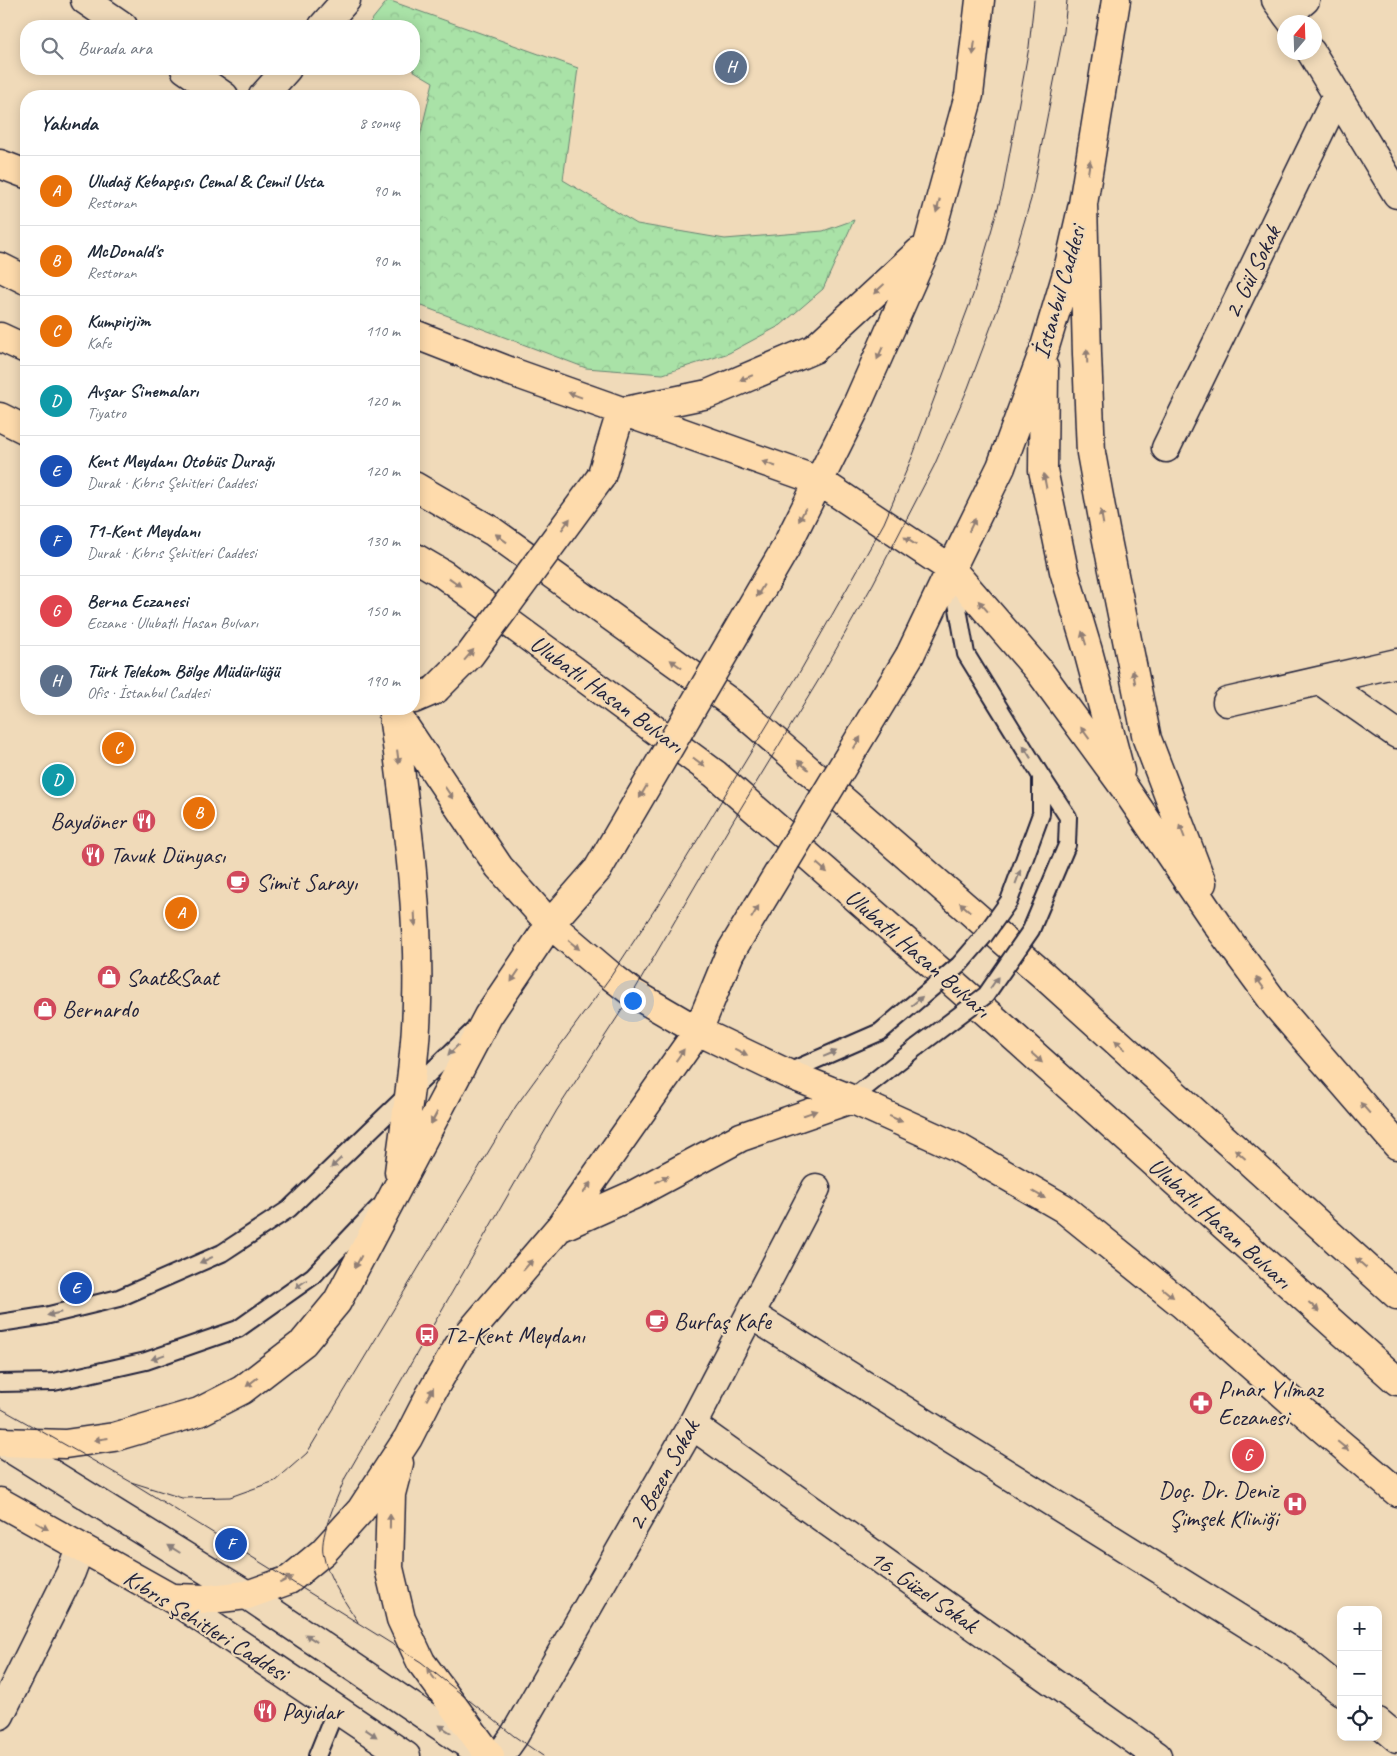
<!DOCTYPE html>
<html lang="tr">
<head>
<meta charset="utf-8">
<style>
  body { margin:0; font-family:Caveat,sans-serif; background:#f2f2f3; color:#1f2937 }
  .controls { position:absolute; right:15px; bottom:15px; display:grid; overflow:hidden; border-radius:10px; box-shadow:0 2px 12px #0003 }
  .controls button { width:45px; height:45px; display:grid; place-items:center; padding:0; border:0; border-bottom:1px solid #e0e1e3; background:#fff; color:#1f2937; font:25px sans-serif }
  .compass { position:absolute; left:1277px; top:15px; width:45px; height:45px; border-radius:50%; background:#fff; box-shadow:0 2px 12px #0003; rotate:19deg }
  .you { position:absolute; left:632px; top:1000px; width:18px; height:18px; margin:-12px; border:4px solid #fff; border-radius:50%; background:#1a73e8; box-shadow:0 0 0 8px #1a73e833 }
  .badge { display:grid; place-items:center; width:32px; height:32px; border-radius:50%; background:#b45309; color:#fff; font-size:16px; font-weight:700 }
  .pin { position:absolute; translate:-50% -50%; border:2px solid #fff; box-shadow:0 1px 5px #0006 }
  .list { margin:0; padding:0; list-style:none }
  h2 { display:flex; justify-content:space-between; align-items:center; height:65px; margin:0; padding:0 20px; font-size:21px }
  h2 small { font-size:16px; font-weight:400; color:#747a83 }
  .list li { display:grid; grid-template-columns:32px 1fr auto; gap:15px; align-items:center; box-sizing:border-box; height:70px; padding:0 20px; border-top:1px solid #e0e1e3 }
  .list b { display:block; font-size:19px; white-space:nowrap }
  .list p { margin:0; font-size:16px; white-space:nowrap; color:#747a83 }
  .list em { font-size:16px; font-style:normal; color:#747a83 }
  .icon { flex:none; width:28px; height:28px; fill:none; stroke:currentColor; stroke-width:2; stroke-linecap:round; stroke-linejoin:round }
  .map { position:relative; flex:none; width:1397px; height:1756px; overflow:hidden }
  .search { position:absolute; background:#fff; box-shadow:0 2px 12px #0003; left:20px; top:20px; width:400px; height:55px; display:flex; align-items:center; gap:12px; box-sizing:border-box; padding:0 18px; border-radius:20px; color:#747a83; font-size:19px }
  .panel { position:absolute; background:#fff; box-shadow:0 2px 12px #0003; left:20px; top:90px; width:400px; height:625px; border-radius:20px }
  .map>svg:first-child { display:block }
  .park { fill:url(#park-crowns); stroke:#668271 }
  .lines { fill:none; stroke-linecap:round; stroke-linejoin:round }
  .service-casing { stroke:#22223b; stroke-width:20 }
  .minor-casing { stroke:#22223b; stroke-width:31 }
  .tertiary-casing { stroke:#22223b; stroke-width:31 }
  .secondary-casing { stroke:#22223b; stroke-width:31 }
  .primary-casing { stroke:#22223b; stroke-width:31 }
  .trunk-casing { stroke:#22223b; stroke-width:31 }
  .service { stroke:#f0dab9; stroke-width:16 }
  .minor { stroke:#f0dab9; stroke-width:28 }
  .tertiary { stroke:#f0dab9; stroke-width:28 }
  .secondary { stroke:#f0dab9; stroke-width:28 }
  .primary { stroke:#fedbac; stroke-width:28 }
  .trunk { stroke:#fedbac; stroke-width:28 }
  .tram { stroke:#22223b; stroke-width:1 }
  .service-bridge-casing { stroke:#22223b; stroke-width:20; stroke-linecap:butt }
  .trunk-bridge-casing { stroke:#22223b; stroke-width:31; stroke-linecap:butt }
  .service-bridge { stroke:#f0dab9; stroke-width:16 }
  .trunk-bridge { stroke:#fedbac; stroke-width:28 }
  .oneway { fill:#907e74 }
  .oneway2 { fill:#897e7a }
  .labels { text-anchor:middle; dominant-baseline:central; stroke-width:4.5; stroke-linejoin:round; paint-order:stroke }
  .street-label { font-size:24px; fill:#22223b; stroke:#f0dab9 }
  .poi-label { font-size:24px; fill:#22223b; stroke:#f0dab9; text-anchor:start }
</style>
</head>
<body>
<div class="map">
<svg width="1397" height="1756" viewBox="0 0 1397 1756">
  <defs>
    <pattern id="park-crowns" width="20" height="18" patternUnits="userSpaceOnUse" patternTransform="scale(1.25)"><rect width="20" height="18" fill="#a9e2a7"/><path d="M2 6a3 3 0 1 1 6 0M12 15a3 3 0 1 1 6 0" fill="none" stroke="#91c291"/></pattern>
  </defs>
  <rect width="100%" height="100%" fill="#f0dab9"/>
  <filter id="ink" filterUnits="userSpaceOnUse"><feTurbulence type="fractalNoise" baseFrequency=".02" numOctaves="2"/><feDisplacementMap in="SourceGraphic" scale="10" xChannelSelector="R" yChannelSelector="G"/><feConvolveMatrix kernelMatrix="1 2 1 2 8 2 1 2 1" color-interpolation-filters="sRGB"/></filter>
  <g filter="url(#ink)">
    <!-- park -->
    <path class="park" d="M 388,0 L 578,68 L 563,180 L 637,224 L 725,239 L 823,231 L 854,220 L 823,289 L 781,325 L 729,353 L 663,374 L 586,368 L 414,303 L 414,161 L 433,82 L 411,69 L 414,69 L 414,26 L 367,26 Z"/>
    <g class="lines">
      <!-- service casing -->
      <g class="service-casing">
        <path id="service" d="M 952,574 L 966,654 L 1041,776 L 1041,814
          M 1041,776 L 1068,817 L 1067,845
          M 786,1073 L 880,1032
          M 851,1099 L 917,1047
          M 0,1323 L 45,1316 L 119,1298 L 222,1253 L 289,1209 L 472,1032
          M 0,1383 L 54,1382 L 146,1361 L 238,1329 L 313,1276 L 378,1208
          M 317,1756 L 336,1709"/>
      </g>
      <!-- minor casing -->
      <g class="minor-casing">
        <path id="minor" d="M 85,0 L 123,26
          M 1287,15 L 1305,0
          M 323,26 L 346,0
          M 185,69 L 224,96
          M 263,96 L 287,69
          M 1166,448 L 1337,96
          M 1321,681 L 1397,734
          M 1227,702 L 1397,663
          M 750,1314 L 1294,1653 L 1341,1691
          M 692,1425 L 1157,1756
          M 0,1715 L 71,1572 L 80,1548
          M 1378,1722 L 1397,1738
          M 500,1756 L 514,1736 L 692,1425 L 816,1188"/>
      </g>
      <!-- tertiary casing -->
      <g class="tertiary-casing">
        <path id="tertiary" d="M 171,1598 L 406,1756"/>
      </g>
      <!-- secondary casing -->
      <g class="secondary-casing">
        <path id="secondary" d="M 1276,0 L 1292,22
          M 1311,52 L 1397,194
          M 0,1442 L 247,1595 L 485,1756"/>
      </g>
      <!-- primary casing -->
      <g class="primary-casing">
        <path id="primary" d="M 0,1502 L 171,1598"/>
      </g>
      <!-- trunk casing -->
      <g class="trunk-casing">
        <path id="trunk" d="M 0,164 L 26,174
          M 1083,204 L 1087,354 L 1091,453 L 1105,530 L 1147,739 L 1202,883
          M 0,267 L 26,280
          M 414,334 L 509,371 L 819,481 L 951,569 L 1040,672 L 1124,787 L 1218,926 L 1276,1005 L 1397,1145
          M 0,337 L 26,349
          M 1044,368 L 1043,470 L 1064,571 L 1088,651 L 1120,771
          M 621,412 L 708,394 L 814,349 L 919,252
          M 0,417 L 26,430
          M 601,477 L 621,412
          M 414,486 L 492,531 L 734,705 L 1041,973 L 1397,1295
          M 785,549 L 855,409 L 928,244 L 969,95 L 980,0
          M 414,557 L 443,574 L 715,774 L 1001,1025 L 1397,1381
          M 910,655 L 951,569 L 1001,467 L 1044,350 L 1068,270 L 1083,204 L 1116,0
          M 414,699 L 435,690
          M 393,709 L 499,867 L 550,924 L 611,976 L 633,993 L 698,1031 L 786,1073 L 851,1099 L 957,1147 L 1063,1208 L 1182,1304 L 1323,1429 L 1397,1492
          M 393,714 C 405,810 420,905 417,1002 C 416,1058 406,1115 399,1172
          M 560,1227 L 698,1031 L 730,953
          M 0,1442 L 65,1444 L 114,1437 L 199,1412 L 242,1390 L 303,1343 L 337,1302 L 488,1016 L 550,924 L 598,869
          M 399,1463 L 391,1494 L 389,1568 L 401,1619 L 421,1662 L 490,1756
          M 171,1598 L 211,1599 L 247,1595 L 289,1580 L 323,1552 L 361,1510 L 408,1438 L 430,1395 L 459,1345 L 559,1228 L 633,1195 L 741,1137 L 851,1099"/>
      </g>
      <!-- service -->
      <use href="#service" class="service"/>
      <!-- minor -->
      <use href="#minor" class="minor"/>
      <!-- tertiary -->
      <use href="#tertiary" class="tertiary"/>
      <!-- secondary -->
      <use href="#secondary" class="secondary"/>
      <!-- primary -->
      <use href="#primary" class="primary"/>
      <!-- trunk -->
      <use href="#trunk" class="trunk"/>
      <!-- tram -->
      <path class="tram" d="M 0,1408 L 131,1482 L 421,1662 L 514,1736 L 543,1756
        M 131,1482 L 182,1498 L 230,1497 L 275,1481 L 307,1453 L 516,1106 L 611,976 L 661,900 L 802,668 L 884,523 L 913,455 L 973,295 L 1003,190 L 1029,47 L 1034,0
        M 358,1622 C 345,1601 327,1578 323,1553 C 320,1533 338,1497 345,1478 L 557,1110 L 633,993 L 733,821 L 821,676 L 873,584 L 934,466 L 968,388 L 1001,300 L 1031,199 L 1064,31 L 1067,0"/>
      <!-- service-bridge casing -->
      <g class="service-bridge-casing">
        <path id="service-bridge" d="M 880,1032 L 959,965 L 984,936 L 1009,901 L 1041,814
          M 917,1047 L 986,995 L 1031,930 L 1067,845"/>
      </g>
      <!-- trunk-bridge casing -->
      <g class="trunk-bridge-casing">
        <path id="trunk-bridge" d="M 435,690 L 470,655 L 601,477
          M 598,869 L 785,549
          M 730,953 L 910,655"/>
      </g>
      <!-- service-bridge -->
      <use href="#service-bridge" class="service-bridge"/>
      <!-- trunk-bridge -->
      <use href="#trunk-bridge" class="trunk-bridge"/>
    </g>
    <!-- one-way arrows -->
    <defs><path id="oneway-solid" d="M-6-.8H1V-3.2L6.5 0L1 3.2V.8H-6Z" transform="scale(1.25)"/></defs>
    <g class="oneway">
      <use href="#oneway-solid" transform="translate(974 48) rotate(97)"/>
      <use href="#oneway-solid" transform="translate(1089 167) rotate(-81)"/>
      <use href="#oneway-solid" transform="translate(938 206) rotate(105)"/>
      <use href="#oneway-solid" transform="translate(879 289) rotate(137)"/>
      <use href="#oneway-solid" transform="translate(880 353) rotate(114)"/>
      <use href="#oneway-solid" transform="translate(1087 356) rotate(-92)"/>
      <use href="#oneway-solid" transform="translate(746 378) rotate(157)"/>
      <use href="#oneway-solid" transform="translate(575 395) rotate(-160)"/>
      <use href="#oneway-solid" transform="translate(769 464) rotate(-161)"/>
      <use href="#oneway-solid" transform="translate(1045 481) rotate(-101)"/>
      <use href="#oneway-solid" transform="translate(802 515) rotate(117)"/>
      <use href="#oneway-solid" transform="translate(1102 517) rotate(-100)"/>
      <use href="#oneway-solid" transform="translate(566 524) rotate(-54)"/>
      <use href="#oneway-solid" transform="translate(972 525) rotate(-64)"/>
      <use href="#oneway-solid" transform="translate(501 538) rotate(-144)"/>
      <use href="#oneway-solid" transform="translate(910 541) rotate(-146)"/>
      <use href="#oneway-solid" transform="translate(455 582) rotate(36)"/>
      <use href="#oneway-solid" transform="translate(760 591) rotate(120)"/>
      <use href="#oneway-solid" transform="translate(983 606) rotate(-131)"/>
      <use href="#oneway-solid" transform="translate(1084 638) rotate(-107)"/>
      <use href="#oneway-solid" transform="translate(469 655) rotate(-49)"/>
      <use href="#oneway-solid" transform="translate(676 664) rotate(-144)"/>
      <use href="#oneway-solid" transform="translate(1134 677) rotate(-101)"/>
      <use href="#oneway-solid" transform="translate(1085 733) rotate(-126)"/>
      <use href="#oneway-solid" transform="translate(857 743) rotate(-59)"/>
      <use href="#oneway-solid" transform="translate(398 757) rotate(83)"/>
      <use href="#oneway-solid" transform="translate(699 762) rotate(36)"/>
      <use href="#oneway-solid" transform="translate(803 765) rotate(-139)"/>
      <use href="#oneway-solid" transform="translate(643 792) rotate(120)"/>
      <use href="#oneway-solid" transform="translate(449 793) rotate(56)"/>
      <use href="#oneway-solid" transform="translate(1182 831) rotate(-111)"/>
      <use href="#oneway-solid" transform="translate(822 868) rotate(41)"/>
      <use href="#oneway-solid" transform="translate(965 907) rotate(-139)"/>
      <use href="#oneway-solid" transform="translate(755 912) rotate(-59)"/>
      <use href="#oneway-solid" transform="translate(415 919) rotate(87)"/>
      <use href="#oneway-solid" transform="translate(574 945) rotate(40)"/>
      <use href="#oneway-solid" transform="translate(515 976) rotate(124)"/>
      <use href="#oneway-solid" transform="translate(1260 983) rotate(-126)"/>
      <use href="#oneway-solid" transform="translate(1120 1045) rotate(-138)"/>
      <use href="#oneway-solid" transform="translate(741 1052) rotate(26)"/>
      <use href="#oneway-solid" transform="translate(680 1055) rotate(-55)"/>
      <use href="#oneway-solid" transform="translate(1037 1058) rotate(42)"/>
      <use href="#oneway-solid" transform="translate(1365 1108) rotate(-131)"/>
      <use href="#oneway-solid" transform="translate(810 1113) rotate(-19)"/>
      <use href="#oneway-solid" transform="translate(434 1118) rotate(118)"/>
      <use href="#oneway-solid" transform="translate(896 1119) rotate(24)"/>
      <use href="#oneway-solid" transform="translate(1240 1154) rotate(-138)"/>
      <use href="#oneway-solid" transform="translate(662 1179) rotate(-28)"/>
      <use href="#oneway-solid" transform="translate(587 1188) rotate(-55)"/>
      <use href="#oneway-solid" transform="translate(1039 1195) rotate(30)"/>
      <use href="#oneway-solid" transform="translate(358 1262) rotate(118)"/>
      <use href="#oneway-solid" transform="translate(1361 1263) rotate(-138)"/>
      <use href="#oneway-solid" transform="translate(528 1265) rotate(-49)"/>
      <use href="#oneway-solid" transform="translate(1168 1293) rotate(39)"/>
      <use href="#oneway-solid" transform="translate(1314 1307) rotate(42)"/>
      <use href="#oneway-solid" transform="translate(252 1382) rotate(142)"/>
      <use href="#oneway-solid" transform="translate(430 1394) rotate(-61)"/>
      <use href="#oneway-solid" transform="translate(101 1439) rotate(172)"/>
      <use href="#oneway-solid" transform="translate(1343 1446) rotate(40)"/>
      <use href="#oneway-solid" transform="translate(390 1521) rotate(-89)"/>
      <use href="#oneway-solid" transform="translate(42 1526) rotate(30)"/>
      <use href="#oneway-solid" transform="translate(286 1580) rotate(-27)"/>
      <use href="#oneway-solid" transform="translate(431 1674) rotate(-126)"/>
    </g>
    <g class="oneway2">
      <use href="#oneway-solid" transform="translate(1027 752) rotate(-122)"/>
      <use href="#oneway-solid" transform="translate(1018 877) rotate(-70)"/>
      <use href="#oneway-solid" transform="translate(994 983) rotate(-55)"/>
      <use href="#oneway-solid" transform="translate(917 1001) rotate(-40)"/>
      <use href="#oneway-solid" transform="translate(453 1050) rotate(136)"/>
      <use href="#oneway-solid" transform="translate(830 1054) rotate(-23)"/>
      <use href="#oneway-solid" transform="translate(336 1163) rotate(136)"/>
      <use href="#oneway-solid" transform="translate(206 1260) rotate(156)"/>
      <use href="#oneway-solid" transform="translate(301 1284) rotate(145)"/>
      <use href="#oneway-solid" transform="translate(54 1314) rotate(167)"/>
      <use href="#oneway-solid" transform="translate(158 1357) rotate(160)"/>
      <use href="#oneway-solid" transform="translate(174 1549) rotate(-148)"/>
      <use href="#oneway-solid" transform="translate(311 1638) rotate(-146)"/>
      <use href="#oneway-solid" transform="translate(445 1729) rotate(-146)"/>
      <use href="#oneway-solid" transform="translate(371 1733) rotate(34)"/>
    </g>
  </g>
  <!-- icons -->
  <defs>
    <g id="restaurant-disc" transform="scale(1.25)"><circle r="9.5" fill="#d1495b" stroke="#f0dab9"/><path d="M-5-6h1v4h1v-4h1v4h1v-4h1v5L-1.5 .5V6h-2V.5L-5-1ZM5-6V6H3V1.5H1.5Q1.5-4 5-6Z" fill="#fff"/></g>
    <g id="cafe-disc" transform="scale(1.25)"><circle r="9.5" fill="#d1495b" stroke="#f0dab9"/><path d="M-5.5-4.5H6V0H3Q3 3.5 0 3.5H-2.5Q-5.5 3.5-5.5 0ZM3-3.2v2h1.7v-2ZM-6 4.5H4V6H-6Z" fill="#fff"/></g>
    <g id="shop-disc" transform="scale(1.25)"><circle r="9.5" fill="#d1495b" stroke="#f0dab9"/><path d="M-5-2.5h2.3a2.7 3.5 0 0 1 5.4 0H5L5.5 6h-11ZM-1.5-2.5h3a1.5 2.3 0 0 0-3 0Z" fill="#fff"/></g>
    <g id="bus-disc" transform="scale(1.25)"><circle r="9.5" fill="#d1495b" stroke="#f0dab9"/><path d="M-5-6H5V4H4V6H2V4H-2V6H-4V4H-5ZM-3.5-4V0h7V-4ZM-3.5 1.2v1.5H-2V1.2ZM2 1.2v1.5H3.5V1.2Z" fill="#fff"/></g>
    <g id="pharmacy-disc" transform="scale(1.25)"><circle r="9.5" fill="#d1495b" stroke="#f0dab9"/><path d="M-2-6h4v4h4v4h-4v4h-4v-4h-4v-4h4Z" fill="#fff"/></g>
    <g id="hospital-disc" transform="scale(1.25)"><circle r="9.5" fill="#d1495b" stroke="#f0dab9"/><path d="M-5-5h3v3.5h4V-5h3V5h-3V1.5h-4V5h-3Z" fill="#fff"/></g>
  </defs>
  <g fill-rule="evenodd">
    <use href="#restaurant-disc" x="144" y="821"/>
    <use href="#restaurant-disc" x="93" y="855"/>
    <use href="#cafe-disc" x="238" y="882"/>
    <use href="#shop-disc" x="109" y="977"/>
    <use href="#shop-disc" x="45" y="1009"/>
    <use href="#cafe-disc" x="657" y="1321"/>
    <use href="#bus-disc" x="427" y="1335"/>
    <use href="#pharmacy-disc" x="1201" y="1403"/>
    <use href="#hospital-disc" x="1295" y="1504"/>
    <use href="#restaurant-disc" x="265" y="1711"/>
  </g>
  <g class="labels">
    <!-- street labels -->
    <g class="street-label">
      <text transform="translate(1252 272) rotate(-64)">2. Gül Sokak</text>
      <text transform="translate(1059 292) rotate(-74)">İstanbul Caddesi</text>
      <text transform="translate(607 694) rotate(36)">Ulubatlı Hasan Bulvarı</text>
      <text transform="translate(918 953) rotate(41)">Ulubatlı Hasan Bulvarı</text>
      <text transform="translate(1220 1223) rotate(42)">Ulubatlı Hasan Bulvarı</text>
      <text transform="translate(663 1475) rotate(-61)">2. Bezen Sokak</text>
      <text transform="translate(924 1591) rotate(35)">16. Güzel Sokak</text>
      <text transform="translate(206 1625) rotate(32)">Kıbrıs Şehitleri Caddesi</text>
    </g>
    <!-- poi labels -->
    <g class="poi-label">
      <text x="126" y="821" text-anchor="end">Baydöner</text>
      <text x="110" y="855">Tavuk Dünyası</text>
      <text x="256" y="882">Simit Sarayı</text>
      <text x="126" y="977">Saat&amp;Saat</text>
      <text x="62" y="1009">Bernardo</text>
      <text x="674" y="1321">Burfaş Kafe</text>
      <text x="444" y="1335">T2-Kent Meydanı</text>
      <text x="1218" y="1389">Pınar Yılmaz<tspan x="1218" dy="28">Eczanesi</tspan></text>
      <text x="1278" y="1490" text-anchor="end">Doç. Dr. Deniz<tspan x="1278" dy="28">Şimşek Kliniği</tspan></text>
      <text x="282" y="1711">Payidar</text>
    </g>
  </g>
</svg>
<div class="controls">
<button>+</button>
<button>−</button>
<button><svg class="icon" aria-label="locate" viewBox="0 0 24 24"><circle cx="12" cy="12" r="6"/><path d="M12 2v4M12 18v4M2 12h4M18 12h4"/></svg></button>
</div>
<svg class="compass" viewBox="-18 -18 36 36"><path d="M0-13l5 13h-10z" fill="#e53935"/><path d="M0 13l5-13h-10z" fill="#747a83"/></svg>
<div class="you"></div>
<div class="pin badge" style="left:181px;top:913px;background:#e8710a">A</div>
<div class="pin badge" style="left:199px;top:813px;background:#e8710a">B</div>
<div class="pin badge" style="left:118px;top:748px;background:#e8710a">C</div>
<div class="pin badge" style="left:58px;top:780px;background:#0f9aa8">D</div>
<div class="pin badge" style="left:76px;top:1288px;background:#1a4fb4">E</div>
<div class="pin badge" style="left:231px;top:1544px;background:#1a4fb4">F</div>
<div class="pin badge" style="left:1248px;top:1455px;background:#e0444e">G</div>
<div class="pin badge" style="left:731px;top:67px;background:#5c6f8a">H</div>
<div class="search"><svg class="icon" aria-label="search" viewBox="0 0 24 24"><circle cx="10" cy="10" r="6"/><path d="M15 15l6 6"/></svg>Burada ara</div>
<section class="panel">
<h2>Yakında<small>8 sonuç</small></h2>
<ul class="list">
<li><span class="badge" style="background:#e8710a">A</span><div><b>Uludağ Kebapçısı Cemal &amp; Cemil Usta</b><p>Restoran</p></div><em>90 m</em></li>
<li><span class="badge" style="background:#e8710a">B</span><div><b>McDonald's</b><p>Restoran</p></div><em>90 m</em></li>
<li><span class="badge" style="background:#e8710a">C</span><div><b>Kumpirjim</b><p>Kafe</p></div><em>110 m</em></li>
<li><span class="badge" style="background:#0f9aa8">D</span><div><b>Avşar Sinemaları</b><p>Tiyatro</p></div><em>120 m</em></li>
<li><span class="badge" style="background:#1a4fb4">E</span><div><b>Kent Meydanı Otobüs Durağı</b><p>Durak · Kıbrıs Şehitleri Caddesi</p></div><em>120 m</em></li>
<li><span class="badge" style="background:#1a4fb4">F</span><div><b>T1-Kent Meydanı</b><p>Durak · Kıbrıs Şehitleri Caddesi</p></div><em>130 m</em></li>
<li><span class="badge" style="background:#e0444e">G</span><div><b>Berna Eczanesi</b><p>Eczane · Ulubatlı Hasan Bulvarı</p></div><em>150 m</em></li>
<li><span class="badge" style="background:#5c6f8a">H</span><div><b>Türk Telekom Bölge Müdürlüğü</b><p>Ofis · İstanbul Caddesi</p></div><em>190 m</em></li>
</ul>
</section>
</div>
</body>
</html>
